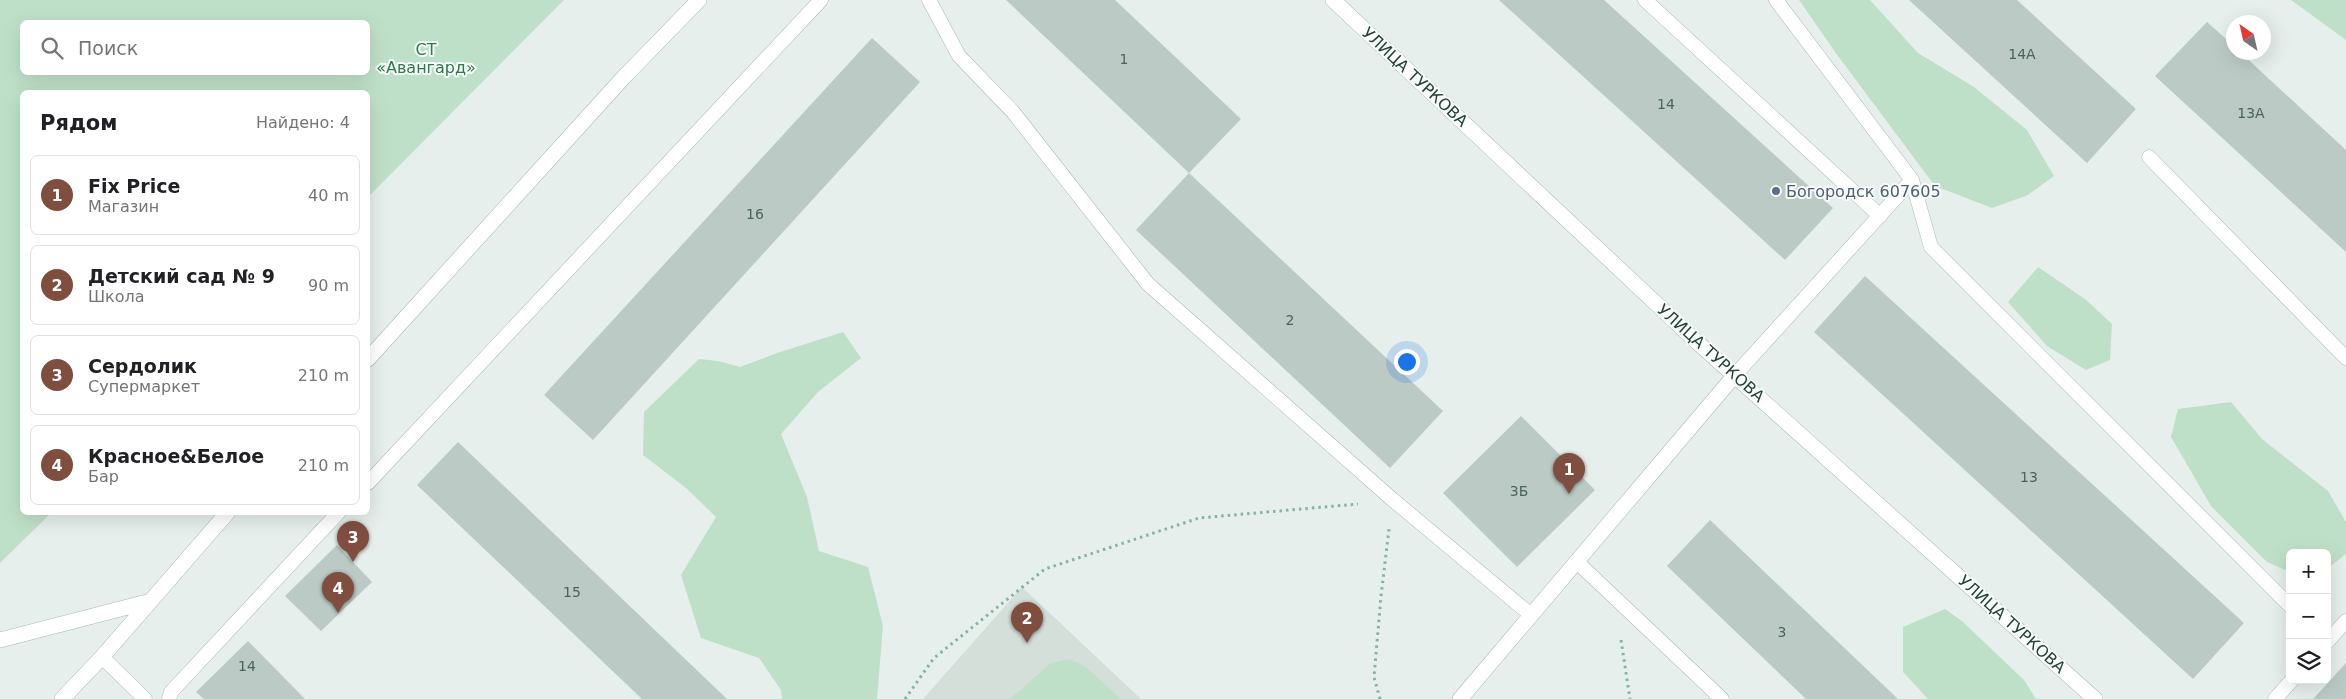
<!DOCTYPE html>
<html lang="ru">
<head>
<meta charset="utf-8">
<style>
  body { margin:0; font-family:"DejaVu Sans",sans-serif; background:#f2f2f2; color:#202124 }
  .controls { position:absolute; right:15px; bottom:15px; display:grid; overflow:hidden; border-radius:8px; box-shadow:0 5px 20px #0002 }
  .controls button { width:45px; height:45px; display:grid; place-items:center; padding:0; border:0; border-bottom:1px solid #e0e0e0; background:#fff; color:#202124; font:25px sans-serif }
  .compass { position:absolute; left:2226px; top:15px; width:45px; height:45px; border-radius:50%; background:#fff; box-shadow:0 5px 20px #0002; rotate:326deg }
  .you { position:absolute; left:1406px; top:361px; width:18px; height:18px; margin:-12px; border:4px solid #fff; border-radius:50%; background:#1a73e8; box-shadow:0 0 0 8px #1a73e833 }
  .badge { display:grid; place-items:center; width:32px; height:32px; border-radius:50%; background:#7f4e3f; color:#fff; font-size:16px; font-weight:700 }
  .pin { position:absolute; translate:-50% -41px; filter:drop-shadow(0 1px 2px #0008) }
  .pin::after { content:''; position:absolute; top:26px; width:18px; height:15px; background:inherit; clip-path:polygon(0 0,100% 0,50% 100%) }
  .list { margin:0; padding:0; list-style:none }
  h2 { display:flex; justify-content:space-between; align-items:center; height:65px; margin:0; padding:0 20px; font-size:21px }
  h2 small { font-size:16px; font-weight:400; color:#757577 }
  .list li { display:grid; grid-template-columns:32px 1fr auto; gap:15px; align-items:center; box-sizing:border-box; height:80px; margin:0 10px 10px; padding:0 10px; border:1px solid #e0e0e0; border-radius:8px }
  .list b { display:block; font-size:19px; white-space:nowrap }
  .list p { margin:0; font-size:16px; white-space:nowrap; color:#757577 }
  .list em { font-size:16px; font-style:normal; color:#757577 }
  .icon { flex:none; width:28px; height:28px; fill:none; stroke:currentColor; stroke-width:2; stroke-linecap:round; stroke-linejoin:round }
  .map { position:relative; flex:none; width:2346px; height:699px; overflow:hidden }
  .search { position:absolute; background:#fff; box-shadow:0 5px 20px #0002; left:20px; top:20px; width:350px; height:55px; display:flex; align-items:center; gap:12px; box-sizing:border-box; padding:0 18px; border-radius:8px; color:#757577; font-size:19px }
  .panel { position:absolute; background:#fff; box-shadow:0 5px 20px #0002; left:20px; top:90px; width:350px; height:425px; border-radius:8px }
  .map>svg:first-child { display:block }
  .built { fill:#d4dfda }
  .green { fill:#bfe0c8; fill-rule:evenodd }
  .building { fill:#bbcac4 }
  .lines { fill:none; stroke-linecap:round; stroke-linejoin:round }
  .service-casing { stroke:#a8b8b2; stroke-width:15 }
  .minor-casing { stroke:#a8b8b2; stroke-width:16 }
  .tertiary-casing { stroke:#a8b8b2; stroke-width:16 }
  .path { stroke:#86b3a5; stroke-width:3; stroke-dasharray:2.5 4; stroke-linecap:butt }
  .service { stroke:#fff; stroke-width:14 }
  .minor { stroke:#fff; stroke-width:15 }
  .tertiary { stroke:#fff; stroke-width:15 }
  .service-dot { fill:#5c6f8a; stroke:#f7fbf9; stroke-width:2 }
  .labels { text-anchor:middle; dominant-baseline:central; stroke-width:4; stroke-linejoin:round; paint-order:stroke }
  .number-label { font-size:14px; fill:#4a645c }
  .park-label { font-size:16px; fill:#2d7a4b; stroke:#f7fbf9 }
  .street-label { font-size:16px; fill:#24423a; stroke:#f7fbf9 }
  .service-label { font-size:16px; fill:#4e5e75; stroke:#f7fbf9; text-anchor:start }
</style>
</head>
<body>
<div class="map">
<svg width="2346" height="699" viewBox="0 0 2346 699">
  <rect width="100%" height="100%" fill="#e6efeb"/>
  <!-- built -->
  <path class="built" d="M 1022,587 L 1141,699 L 923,699 Z"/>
  <!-- green -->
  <path class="green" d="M 0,0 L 564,0 L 368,197 L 368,92 L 22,92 L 22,512 L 51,513 L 0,563 ZM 22,22 L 368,22 L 368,72 L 22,72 Z
    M 1799,0 L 1870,0 L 1918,53 L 1974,87 L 2027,130 L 2054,176 L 2028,195 L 1992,208 L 1935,186 L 1838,56 Z
    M 2291,0 L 2346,0 L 2346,40 Z
    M 2038,267 L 2085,299 L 2112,324 L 2110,360 L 2086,370 L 2047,346 L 2008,302 Z
    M 843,332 L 861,358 L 818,392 L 781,434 L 807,497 L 819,551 L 868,567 L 883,626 L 877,699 L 782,699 L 781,690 L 759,658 L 701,638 L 681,575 L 716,517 L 686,488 L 643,455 L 644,412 L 699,359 L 718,361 L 740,367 L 777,353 Z
    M 2231,402 L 2262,439 L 2328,491 L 2346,522 L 2346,554 L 2327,569 L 2327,553 L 2290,553 L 2290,572 L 2267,562 L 2211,506 L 2171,437 L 2178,409 Z
    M 1945,609 L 1963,622 L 2024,680 L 2036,699 L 1928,699 L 1903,672 L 1903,627 Z
    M 1069,659 L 1086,667 L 1121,699 L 1010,699 L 1051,663 Z"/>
  <!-- building -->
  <path class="building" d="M 1006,0 L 1115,0 L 1241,119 L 1189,173 Z
    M 1499,0 L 1604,0 L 1833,208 L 1785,260 Z
    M 1909,0 L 2017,0 L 2136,109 L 2087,163 Z
    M 2207,22 L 2234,46 L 2234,52 L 2240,52 L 2346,150 L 2346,252 L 2155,76 Z
    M 872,38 L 920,82 L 593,440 L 544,395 Z
    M 1189,173 L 1443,411 L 1390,468 L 1136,230 Z
    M 1865,276 L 2244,623 L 2193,679 L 1814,332 Z
    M 1521,416 L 1595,490 L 1517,567 L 1443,493 Z
    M 458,442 L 727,699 L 642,699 L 417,485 Z
    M 1710,520 L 1898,699 L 1806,699 L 1667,566 Z
    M 337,545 L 372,582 L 321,631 L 285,596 Z
    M 248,641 L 305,699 L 204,699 L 196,692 Z
    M 2346,663 L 2346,699 L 2313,699 Z"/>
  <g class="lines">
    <!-- service casing -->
    <g class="service-casing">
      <path id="service" d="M 929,0 L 959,56 L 1013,112 L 1148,284 L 1393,500 L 1531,615
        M 1645,0 L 1880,216
        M 1776,0 L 1912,180 L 1931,247 L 2290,606
        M 2149,157 L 2346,358
        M 1735,375 L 1912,180
        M 368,483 L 821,0
        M 1577,562 L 1722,699
        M 2327,642 L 2346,621
        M 102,657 L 145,699
        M 169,699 L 171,692 L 339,512
        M 2275,699 L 2292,680"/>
    </g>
    <!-- minor casing -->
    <g class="minor-casing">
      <path id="minor" d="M 368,359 L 623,78 L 699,0
        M 0,640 L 151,601
        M 62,699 L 102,657 L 228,512
        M 1460,699 L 1735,375"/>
    </g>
    <!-- tertiary casing -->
    <g class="tertiary-casing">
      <path id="tertiary" d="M 1333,0 L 1697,342 L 2095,699"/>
    </g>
    <!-- path -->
    <path class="path" d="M 1621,640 L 1630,699
      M 905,699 L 934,658 L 1045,569 L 1199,518 L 1358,504
      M 1380,699 L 1374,677 L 1381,596 L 1389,529"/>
    <!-- service -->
    <use href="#service" class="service"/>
    <!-- minor -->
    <use href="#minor" class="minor"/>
    <!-- tertiary -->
    <use href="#tertiary" class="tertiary"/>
  </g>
  <!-- markers -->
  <circle class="service-dot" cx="1776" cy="191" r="5"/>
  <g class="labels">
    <!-- number labels -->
    <g class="number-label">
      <text x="2022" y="54">14А</text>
      <text x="1124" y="59">1</text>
      <text x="1666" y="104">14</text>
      <text x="2251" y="113">13А</text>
      <text x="755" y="214">16</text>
      <text x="1290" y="320">2</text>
      <text x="2029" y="477">13</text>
      <text x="1519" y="491">3Б</text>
      <text x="572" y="592">15</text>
      <text x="1782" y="632">3</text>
      <text x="247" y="666">14</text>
    </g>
    <!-- park labels -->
    <g class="park-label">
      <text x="426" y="49">СТ<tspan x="426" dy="18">«Авангард»</tspan></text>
    </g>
    <!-- street labels -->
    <g class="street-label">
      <text transform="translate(1415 77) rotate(43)">УЛИЦА ТУРКОВА</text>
      <text transform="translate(1711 353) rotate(42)">УЛИЦА ТУРКОВА</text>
      <text transform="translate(2012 624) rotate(42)">УЛИЦА ТУРКОВА</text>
    </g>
    <!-- service labels -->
    <g class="service-label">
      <text x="1786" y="191">Богородск 607605</text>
    </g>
  </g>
</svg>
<div class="controls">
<button>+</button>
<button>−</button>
<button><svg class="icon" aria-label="layers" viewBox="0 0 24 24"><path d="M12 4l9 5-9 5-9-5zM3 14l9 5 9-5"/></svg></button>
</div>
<svg class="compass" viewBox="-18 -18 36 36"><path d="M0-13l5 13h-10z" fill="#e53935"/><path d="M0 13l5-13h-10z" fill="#757577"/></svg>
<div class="you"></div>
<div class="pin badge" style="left:1569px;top:494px">1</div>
<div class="pin badge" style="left:1027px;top:643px">2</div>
<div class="pin badge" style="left:353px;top:562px">3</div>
<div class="pin badge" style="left:338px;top:613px">4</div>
<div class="search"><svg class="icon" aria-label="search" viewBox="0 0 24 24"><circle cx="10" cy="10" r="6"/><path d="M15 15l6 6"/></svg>Поиск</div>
<section class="panel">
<h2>Рядом<small>Найдено: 4</small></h2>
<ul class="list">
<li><span class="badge">1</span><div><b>Fix Price</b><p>Магазин</p></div><em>40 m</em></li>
<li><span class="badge">2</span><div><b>Детский сад № 9</b><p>Школа</p></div><em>90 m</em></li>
<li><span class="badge">3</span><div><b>Сердолик</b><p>Супермаркет</p></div><em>210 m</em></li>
<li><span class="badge">4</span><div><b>Красное&amp;Белое</b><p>Бар</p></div><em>210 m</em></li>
</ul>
</section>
</div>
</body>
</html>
